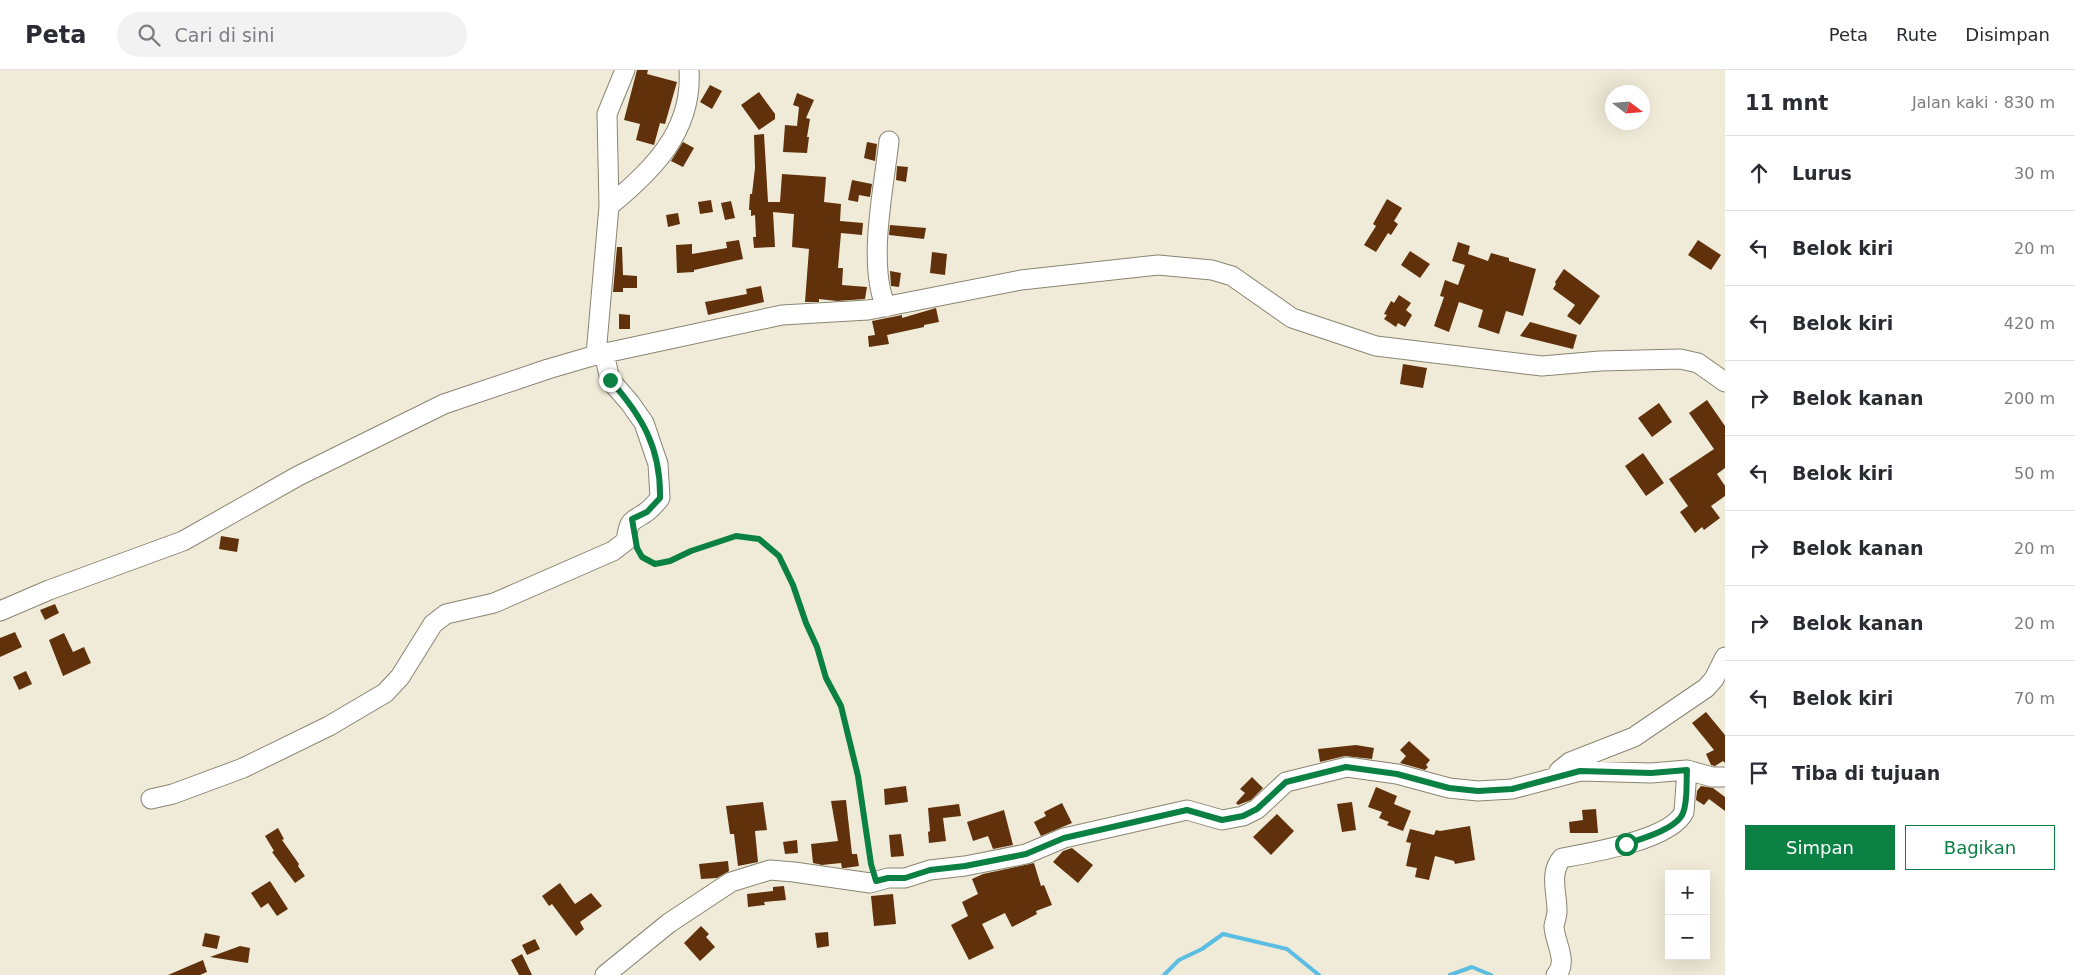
<!DOCTYPE html>
<html lang="id">
<head>
<meta charset="utf-8">
<style>
  body { margin:0; font-family:"DejaVu Sans",sans-serif; background:#f2f2f3; color:#2b2b33 }
  .controls { position:absolute; right:15px; bottom:15px; display:grid; overflow:hidden; border-radius:0px; box-shadow:0 5px 20px #0002 }
  .controls button { width:45px; height:45px; display:grid; place-items:center; padding:0; border:0; border-bottom:1px solid #e1e1e2; background:#fff; color:#2b2b33; font:25px sans-serif }
  .compass { position:absolute; left:1605px; top:15px; width:45px; height:45px; border-radius:50%; background:#fff; box-shadow:0 5px 20px #0002; rotate:106deg }
  .stop { position:absolute; width:15px; height:15px; margin:-11px; border:4px solid #0b8043; border-radius:50%; background:#fff }
  .stop.end { background:#0b8043; border-color:#fff; box-shadow:0 1px 5px #0008 }
  .list { margin:0; padding:0; list-style:none }
  h2 { display:flex; justify-content:space-between; align-items:center; height:65px; margin:0; padding:0 20px; font-size:21px }
  h2 small { font-size:16px; font-weight:400; color:#7c7c81 }
  .list li { display:grid; grid-template-columns:32px 1fr auto; gap:15px; align-items:center; box-sizing:border-box; height:75px; padding:0 20px; border-top:1px solid #e1e1e2 }
  .list b { display:block; font-size:19px; white-space:nowrap }
  .list em { font-size:16px; font-style:normal; color:#7c7c81 }
  .actions { display:flex; gap:10px; padding:15px 20px }
  .actions a { flex:1; padding:11px 0; border:1px solid #0b8043; border-radius:0px; text-align:center; font-size:18px; color:#0b8043 }
  .actions .main { background:#0b8043; color:#fff }
  .icon { flex:none; width:28px; height:28px; fill:none; stroke:currentColor; stroke-width:2; stroke-linecap:round; stroke-linejoin:round }
  .map { position:relative; flex:none; width:1725px; height:905px; overflow:hidden }
  header { display:flex; align-items:center; gap:30px; box-sizing:border-box; height:70px; padding:0 25px; background:#fff; border-bottom:1px solid #e1e1e2 }
  header strong { font-size:24px }
  nav { display:flex; gap:28px; margin-inline-start:auto; font-size:18px }
  .search { width:350px; height:45px; background:#f2f2f3; display:flex; align-items:center; gap:12px; box-sizing:border-box; padding:0 18px; border-radius:28px; color:#7c7c81; font-size:19px }
  main { display:flex }
  aside { flex:1; background:#fff }
  .map>svg:first-child { display:block }
  .lines { fill:none; stroke-linecap:round; stroke-linejoin:round }
  .stream { stroke:#5bbde1; stroke-width:4 }
  .building { fill:#60310a }
  .minor-casing { stroke:#898573; stroke-width:21 }
  .path { stroke:#b5b1a1; stroke-width:2.5; stroke-dasharray:4 2.5; stroke-linecap:butt }
  .minor { stroke:#fff; stroke-width:19 }
  .route { stroke:#0b8043; stroke-width:6 }
</style>
</head>
<body>
<header>
<strong>Peta</strong>
<div class="search"><svg class="icon" aria-label="search" viewBox="0 0 24 24"><circle cx="10" cy="10" r="6"/><path d="M15 15l6 6"/></svg>Cari di sini</div>
<nav><a>Peta</a><a>Rute</a><a>Disimpan</a></nav>
</header>
<main>
<div class="map">
<svg width="1725" height="905" viewBox="0 0 1725 905">
  <rect width="100%" height="100%" fill="#f0ebd8"/>
  <g class="lines">
    <!-- stream -->
    <path class="stream" d="M 1164,905 L 1179,890 L 1202,879 L 1223,864 L 1287,879 L 1319,905
      M 1450,905 L 1472,897 L 1491,905"/>
  </g>
  <!-- building -->
  <path class="building" d="M 637,0 L 648,0 L 647,4 L 677,12 L 665,54 L 660,53 L 654,75 L 636,70 L 640,54 L 624,50 Z
    M 710,15 L 722,21 L 712,39 L 700,32 Z
    M 759,22 L 775,44 L 775,49 L 759,60 L 741,35 Z
    M 797,23 L 814,30 L 806,48 L 810,49 L 807,67 L 809,67 L 807,83 L 783,82 L 785,55 L 797,56 L 799,37 L 793,35 Z
    M 764,64 L 768,132 L 780,132 L 782,104 L 826,107 L 824,132 L 841,134 L 840,151 L 863,153 L 862,165 L 841,163 L 838,198 L 843,198 L 842,215 L 867,217 L 865,229 L 837,231 L 819,229 L 819,232 L 805,232 L 809,179 L 792,177 L 794,144 L 773,142 L 775,177 L 754,178 L 753,167 L 756,167 L 755,145 L 751,146 L 751,140 L 749,140 L 750,124 L 752,124 L 755,98 L 754,65 Z
    M 683,72 L 694,78 L 683,97 L 671,91 Z
    M 867,72 L 877,74 L 875,91 L 864,88 Z
    M 897,96 L 908,97 L 906,112 L 896,110 Z
    M 852,110 L 872,114 L 870,127 L 859,125 L 858,132 L 848,130 Z
    M 1387,129 L 1402,138 L 1394,151 L 1398,154 L 1391,165 L 1388,163 L 1376,182 L 1364,175 L 1376,156 L 1373,154 Z
    M 711,130 L 713,142 L 700,144 L 698,132 Z
    M 731,131 L 735,148 L 725,150 L 721,133 Z
    M 678,143 L 680,154 L 668,157 L 666,145 Z
    M 890,155 L 926,158 L 924,169 L 889,165 Z
    M 739,170 L 743,189 L 694,200 L 694,202 L 677,203 L 676,175 L 692,174 L 692,184 L 727,178 L 726,172 Z
    M 1698,170 L 1721,185 L 1711,200 L 1688,185 Z
    M 1458,172 L 1470,176 L 1468,184 L 1488,191 L 1491,183 L 1509,188 L 1509,191 L 1536,199 L 1523,246 L 1506,241 L 1499,264 L 1478,257 L 1483,240 L 1459,232 L 1449,262 L 1434,256 L 1444,227 L 1440,226 L 1445,210 L 1458,215 L 1465,195 L 1452,191 Z
    M 617,177 L 622,177 L 623,205 L 637,206 L 637,218 L 623,218 L 623,222 L 613,222 Z
    M 1410,181 L 1430,194 L 1420,208 L 1401,195 Z
    M 932,182 L 947,184 L 945,205 L 930,203 Z
    M 1564,199 L 1600,226 L 1580,255 L 1567,246 L 1575,235 L 1553,219 L 1556,214 L 1555,212 Z
    M 890,201 L 901,203 L 899,217 L 891,216 Z
    M 761,216 L 764,232 L 708,245 L 705,232 L 747,224 L 746,219 Z
    M 1399,225 L 1411,233 L 1406,240 L 1412,245 L 1405,257 L 1398,253 L 1396,257 L 1384,249 L 1387,245 L 1384,244 L 1391,231 L 1394,233 Z
    M 936,238 L 939,252 L 924,255 L 924,257 L 887,265 L 889,274 L 869,277 L 868,266 L 875,265 L 872,251 L 902,245 L 902,248 Z
    M 619,244 L 630,245 L 630,259 L 619,259 Z
    M 1530,252 L 1577,265 L 1573,279 L 1520,266 Z
    M 1403,294 L 1427,298 L 1423,318 L 1400,314 Z
    M 1707,330 L 1725,356 L 1725,398 L 1717,404 L 1725,416 L 1725,426 L 1711,436 L 1720,448 L 1704,460 L 1702,457 L 1695,463 L 1680,442 L 1688,436 L 1669,409 L 1714,379 L 1689,343 Z
    M 1659,333 L 1672,352 L 1652,367 L 1638,348 Z
    M 1643,383 L 1664,413 L 1646,426 L 1625,396 Z
    M 221,466 L 239,469 L 237,482 L 219,479 Z
    M 55,534 L 59,543 L 45,550 L 40,540 Z
    M 15,562 L 22,577 L 0,587 L 0,568 Z
    M 64,563 L 73,582 L 84,577 L 91,593 L 63,606 L 49,570 Z
    M 26,601 L 32,614 L 19,620 L 13,607 Z
    M 1706,642 L 1725,665 L 1725,693 L 1723,691 L 1715,696 L 1711,695 L 1706,684 L 1714,680 L 1692,653 Z
    M 1409,671 L 1430,690 L 1426,695 L 1428,697 L 1425,700 L 1400,693 L 1406,686 L 1400,680 Z
    M 1356,675 L 1374,678 L 1372,689 L 1345,686 L 1320,692 L 1318,679 Z
    M 1252,707 L 1263,718 L 1251,730 L 1238,735 L 1236,733 L 1245,723 L 1240,719 Z
    M 906,716 L 908,732 L 885,735 L 884,719 Z
    M 1701,716 L 1713,718 L 1725,727 L 1725,741 L 1709,729 L 1704,735 L 1696,730 L 1697,721 Z
    M 1376,717 L 1397,726 L 1394,734 L 1411,741 L 1403,761 L 1387,755 L 1389,752 L 1379,748 L 1382,742 L 1368,737 Z
    M 846,730 L 852,784 L 857,784 L 859,796 L 845,798 L 842,798 L 841,793 L 822,795 L 813,793 L 811,774 L 838,771 L 831,731 Z
    M 763,732 L 767,760 L 755,761 L 758,792 L 738,796 L 734,764 L 730,764 L 726,736 Z
    M 1352,732 L 1356,760 L 1342,762 L 1337,734 Z
    M 1062,733 L 1072,753 L 1041,766 L 1034,752 L 1046,746 L 1044,742 Z
    M 959,734 L 961,746 L 943,748 L 946,771 L 929,773 L 928,762 L 930,761 L 928,738 Z
    M 1596,739 L 1598,763 L 1570,763 L 1569,752 L 1583,750 L 1582,740 Z
    M 1004,740 L 1013,775 L 993,779 L 988,766 L 973,771 L 967,752 Z
    M 1277,744 L 1294,761 L 1271,785 L 1253,767 Z
    M 1470,756 L 1475,790 L 1455,794 L 1454,791 L 1435,786 L 1429,810 L 1415,807 L 1417,798 L 1406,796 L 1411,773 L 1406,772 L 1410,759 L 1434,765 L 1436,760 L 1440,761 Z
    M 278,758 L 284,769 L 282,770 L 299,794 L 298,796 L 305,806 L 295,813 L 272,782 L 274,781 L 265,766 Z
    M 901,764 L 904,786 L 891,787 L 889,765 Z
    M 797,770 L 798,783 L 785,784 L 783,772 Z
    M 1072,778 L 1093,795 L 1078,813 L 1053,792 L 1063,781 Z
    M 728,791 L 729,801 L 717,808 L 701,809 L 699,794 Z
    M 1034,793 L 1041,816 L 1044,815 L 1052,835 L 1036,841 L 1037,844 L 1012,857 L 1005,843 L 982,854 L 994,878 L 969,890 L 951,855 L 968,846 L 962,832 L 978,824 L 972,809 L 983,804 Z
    M 270,811 L 288,839 L 277,846 L 268,833 L 261,838 L 251,823 Z
    M 560,813 L 575,834 L 591,823 L 602,836 L 580,852 L 584,859 L 576,866 L 552,834 L 549,836 L 542,826 Z
    M 784,816 L 786,830 L 764,832 L 765,835 L 748,837 L 747,824 L 773,821 L 773,817 Z
    M 893,824 L 896,854 L 874,856 L 871,826 Z
    M 701,856 L 709,864 L 706,867 L 715,877 L 700,891 L 684,873 Z
    M 828,862 L 829,876 L 817,878 L 815,863 Z
    M 205,863 L 220,866 L 217,879 L 202,876 Z
    M 535,869 L 540,879 L 527,885 L 522,875 Z
    M 240,876 L 250,878 L 248,893 L 210,887 Z
    M 522,884 L 532,905 L 519,905 L 511,890 Z
    M 203,890 L 207,902 L 200,905 L 168,905 Z"/>
  <g class="lines">
    <!-- minor casing -->
    <g class="minor-casing">
      <path id="minor" d="M 609,136 L 607,44 L 625,0
        M 886,237 C 867,194 884,117 889,71
        M 596,285 L 609,136 C 652,101 693,61 689,0
        M 0,541 L 49,520 L 183,471 L 298,406 L 444,334 L 548,299 L 596,285 L 782,245 L 868,240 L 1021,210 L 1158,195 L 1212,200 L 1232,206 L 1292,248 L 1376,276 L 1542,296 L 1600,291 L 1680,289 L 1698,293 L 1725,312
        M 1559,701 L 1570,692 L 1634,667 L 1706,618 L 1714,609 L 1725,587
        M 151,729 L 173,724 L 243,698 L 329,656 L 385,623 L 400,607 L 433,554 L 446,544 L 494,533 L 613,481 L 626,471 C 629,451 629,453 645,443 C 651,439 656,433 660,428 L 658,394 L 644,353 L 630,333 L 610,310 L 604,283
        M 605,905 L 669,853 L 731,812 L 770,800 L 794,802 L 870,813 L 888,808 L 905,808 L 930,800 L 965,796 L 1026,784 L 1064,768 L 1187,740 L 1222,750 L 1243,746 L 1257,739 L 1286,712 L 1347,697 L 1397,704 L 1449,718 L 1478,721 L 1512,719 L 1580,701 L 1651,703 L 1687,700 L 1712,707 L 1725,707
        M 1556,905 C 1569,892 1554,871 1554,856 C 1555,851 1557,846 1557,841 C 1557,822 1549,803 1562,788 C 1590,783 1671,770 1684,742 L 1687,700"/>
    </g>
    <!-- path -->
    <path class="path" d="M 638,480 L 642,487 L 655,494 L 671,491 L 691,481 L 736,466 L 759,469 L 779,486 L 793,515 L 806,553 L 817,577 L 826,608 L 841,636 L 858,706 L 872,796"/>
    <!-- minor -->
    <use href="#minor" class="minor"/>
  </g>
  <g class="lines">
    <!-- route -->
    <path class="route" d="M 610,310 C 642,346 661,378 660,428 L 647,442 L 632,449 L 637,478 L 642,487 L 655,494 L 670,491 L 691,481 L 736,466 L 759,469 L 779,486 L 793,515 L 806,553 L 817,577 L 826,608 L 841,636 L 858,706 L 871,794 L 876,811 L 888,808 L 905,808 L 930,800 L 965,796 L 1026,784 L 1064,768 L 1187,740 L 1222,750 L 1243,746 L 1257,739 L 1286,712 L 1346,697 L 1397,704 L 1449,718 L 1478,721 L 1512,719 L 1580,701 L 1651,703 L 1687,700 C 1686,713 1688,731 1683,743 C 1677,759 1641,769 1626,774"/>
  </g>
</svg>
<div class="controls">
<button>+</button>
<button>−</button>
</div>
<svg class="compass" viewBox="-18 -18 36 36"><path d="M0-13l5 13h-10z" fill="#e53935"/><path d="M0 13l5-13h-10z" fill="#7c7c81"/></svg>
<div class="stop" style="left:1626px;top:774px"></div>
<div class="stop end" style="left:610px;top:310px"></div>
</div>
<aside>
<h2>11 mnt<small>Jalan kaki · 830 m</small></h2>
<ul class="list">
<li><svg class="icon" aria-label="ahead" viewBox="0 0 24 24"><path d="M12 20V5M6 11l6-6 6 6"/></svg><div><b>Lurus</b></div><em>30 m</em></li>
<li><svg class="icon" aria-label="left" viewBox="0 0 24 24"><path d="M17 20v-9H6M10 6l-5 5 5 5"/></svg><div><b>Belok kiri</b></div><em>20 m</em></li>
<li><svg class="icon" aria-label="left" viewBox="0 0 24 24"><path d="M17 20v-9H6M10 6l-5 5 5 5"/></svg><div><b>Belok kiri</b></div><em>420 m</em></li>
<li><svg class="icon" aria-label="right" viewBox="0 0 24 24"><path d="M7 20v-9h11M14 6l5 5-5 5"/></svg><div><b>Belok kanan</b></div><em>200 m</em></li>
<li><svg class="icon" aria-label="left" viewBox="0 0 24 24"><path d="M17 20v-9H6M10 6l-5 5 5 5"/></svg><div><b>Belok kiri</b></div><em>50 m</em></li>
<li><svg class="icon" aria-label="right" viewBox="0 0 24 24"><path d="M7 20v-9h11M14 6l5 5-5 5"/></svg><div><b>Belok kanan</b></div><em>20 m</em></li>
<li><svg class="icon" aria-label="right" viewBox="0 0 24 24"><path d="M7 20v-9h11M14 6l5 5-5 5"/></svg><div><b>Belok kanan</b></div><em>20 m</em></li>
<li><svg class="icon" aria-label="left" viewBox="0 0 24 24"><path d="M17 20v-9H6M10 6l-5 5 5 5"/></svg><div><b>Belok kiri</b></div><em>70 m</em></li>
<li><svg class="icon" aria-label="arrive" viewBox="0 0 24 24"><path d="M6 21V4h12l-3 4 3 4H6"/></svg><div><b>Tiba di tujuan</b></div></li>
</ul>
<div class="actions"><a class="main">Simpan</a><a>Bagikan</a></div>
</aside>
</main>
</body>
</html>
